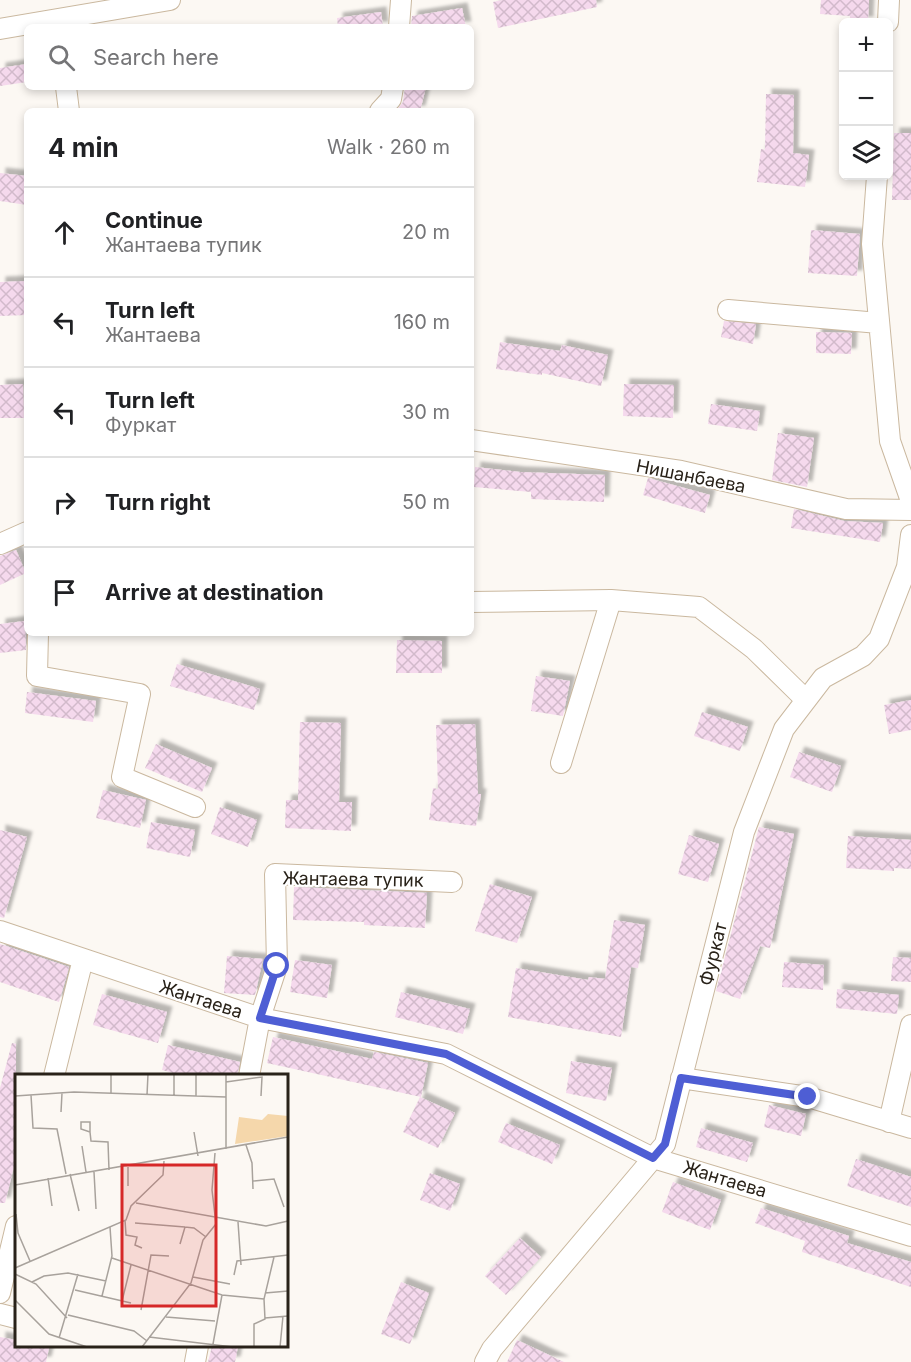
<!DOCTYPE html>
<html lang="en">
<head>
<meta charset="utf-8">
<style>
  body { margin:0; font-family:Inter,sans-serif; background:#f2f2f2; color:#202124 }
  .controls { position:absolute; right:18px; top:18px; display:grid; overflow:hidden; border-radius:9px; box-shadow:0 3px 9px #0003 }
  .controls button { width:54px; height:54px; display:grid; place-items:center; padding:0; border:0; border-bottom:2px solid #e0e0e0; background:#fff; color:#202124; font:30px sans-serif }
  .stop { position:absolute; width:18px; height:18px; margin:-14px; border:4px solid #4e5ed4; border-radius:50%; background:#fff }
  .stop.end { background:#4e5ed4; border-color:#fff; box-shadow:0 2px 6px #0008 }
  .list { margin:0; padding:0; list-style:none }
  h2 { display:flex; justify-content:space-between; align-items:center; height:78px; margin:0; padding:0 24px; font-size:26px }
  h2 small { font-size:20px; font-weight:400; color:#757577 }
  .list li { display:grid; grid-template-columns:39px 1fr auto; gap:18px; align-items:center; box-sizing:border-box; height:90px; padding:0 24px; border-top:2px solid #e0e0e0 }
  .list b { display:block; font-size:22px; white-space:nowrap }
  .list p { margin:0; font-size:20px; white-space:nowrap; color:#757577 }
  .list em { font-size:20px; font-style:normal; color:#757577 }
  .icon { flex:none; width:33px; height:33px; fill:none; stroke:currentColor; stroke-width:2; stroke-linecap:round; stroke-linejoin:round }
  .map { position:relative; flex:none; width:911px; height:1362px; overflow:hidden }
  .search { position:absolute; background:#fff; box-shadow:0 3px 9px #0003; left:24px; top:24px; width:450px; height:66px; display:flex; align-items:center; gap:15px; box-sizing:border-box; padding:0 21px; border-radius:9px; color:#757577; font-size:22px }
  .panel { position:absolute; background:#fff; box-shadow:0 3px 9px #0003; left:24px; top:108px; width:450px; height:528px; border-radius:9px }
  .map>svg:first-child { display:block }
  .building { fill:url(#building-cross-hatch); filter:url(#shadow) }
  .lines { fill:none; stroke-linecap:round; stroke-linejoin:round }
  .minor-casing { stroke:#cab89f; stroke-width:22 }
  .minor { stroke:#fff; stroke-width:20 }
  .route { stroke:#4e5ed4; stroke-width:8 }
  .labels { text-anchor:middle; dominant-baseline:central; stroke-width:4.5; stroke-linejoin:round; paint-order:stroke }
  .street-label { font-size:18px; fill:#292219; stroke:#fff }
  .inset-road { fill:none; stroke:#a8a29c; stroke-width:1.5 }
  .view { fill:#d62828; fill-opacity:0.15; stroke:#d62828; stroke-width:3 }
  .inset-edge { fill:none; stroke:#292219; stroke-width:3 }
</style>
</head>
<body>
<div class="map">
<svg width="911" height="1362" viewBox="0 0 911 1362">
  <defs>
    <pattern id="building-cross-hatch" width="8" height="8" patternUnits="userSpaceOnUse" patternTransform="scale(1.5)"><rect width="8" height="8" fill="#f5d9ed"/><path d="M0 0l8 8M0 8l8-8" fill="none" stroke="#d2bacb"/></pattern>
    <filter id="shadow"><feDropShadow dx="5.5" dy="-5.5" stdDeviation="1.5" flood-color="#0004"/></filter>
  </defs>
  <rect width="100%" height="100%" fill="#fcf8f3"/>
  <!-- building -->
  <path class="building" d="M 502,0 L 596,0 L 597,7 L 498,28 L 493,2 Z
    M 821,0 L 869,0 L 868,22 L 850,22 L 850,16 L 820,14 Z
    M 462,8 L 466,27 L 411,27 L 412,16 Z
    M 381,12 L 383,27 L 338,27 L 337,18 Z
    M 27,64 L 27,82 L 0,86 L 0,68 Z
    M 405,87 L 426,87 L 420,111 L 396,111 L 403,102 Z
    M 766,94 L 794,95 L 793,153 L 809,155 L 805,187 L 757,182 L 761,149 L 765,150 Z
    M 894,133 L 911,133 L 911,200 L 892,200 Z
    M 0,173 L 27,176 L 27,205 L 0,201 Z
    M 811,230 L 860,234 L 857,276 L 808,273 Z
    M 27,281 L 27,315 L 0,316 L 0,282 Z
    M 724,321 L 756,324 L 753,344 L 721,337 Z
    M 816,332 L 852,333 L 851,354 L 816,353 Z
    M 500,342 L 560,351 L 562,345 L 608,355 L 601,386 L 542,373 L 542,375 L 496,369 Z
    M 23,384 L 24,418 L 0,418 L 0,385 Z
    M 624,384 L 674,385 L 673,418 L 623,416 Z
    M 711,404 L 760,411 L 757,431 L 708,424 Z
    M 778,433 L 814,438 L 807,487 L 772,480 Z
    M 475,467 L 520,472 L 605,475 L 604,502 L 531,499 L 531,492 L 474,487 Z
    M 648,478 L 710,495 L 705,513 L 643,495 Z
    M 794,509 L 844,521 L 883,523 L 880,542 L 791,528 Z
    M 16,550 L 26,573 L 0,585 L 0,556 Z
    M 25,621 L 26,650 L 0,653 L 0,624 Z
    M 397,640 L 442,641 L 442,673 L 396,673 Z
    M 177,664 L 260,689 L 254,710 L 170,686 Z
    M 536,676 L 570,681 L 563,716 L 531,711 Z
    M 27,692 L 96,701 L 93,722 L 25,713 Z
    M 911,700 L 911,730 L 889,734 L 884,705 Z
    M 702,712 L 748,727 L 740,751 L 694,736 Z
    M 300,722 L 341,723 L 339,802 L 352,802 L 351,831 L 285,828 L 286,800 L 298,800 Z
    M 475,724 L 478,794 L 481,794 L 476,826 L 429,820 L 433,788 L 438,789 L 436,725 Z
    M 156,744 L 212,768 L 202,792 L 145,768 Z
    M 799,752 L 841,766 L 832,792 L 790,777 Z
    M 103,790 L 146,800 L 140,828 L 96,818 Z
    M 220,807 L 257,820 L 248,847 L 211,834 Z
    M 151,822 L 195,830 L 190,857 L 146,848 Z
    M 759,827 L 794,834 L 770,948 L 760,946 L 740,999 L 716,991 Z
    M 0,830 L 27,837 L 4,918 L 0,917 Z
    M 689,835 L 719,844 L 708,882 L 678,874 Z
    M 848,836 L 911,840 L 911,869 L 894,868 L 894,871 L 846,868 Z
    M 490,884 L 532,897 L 517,943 L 475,931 Z
    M 294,887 L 427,893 L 425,928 L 364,925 L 364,922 L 293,920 Z
    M 614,920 L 645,925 L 638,968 L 631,967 L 621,1037 L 508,1017 L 516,968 L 588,980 L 589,977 L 605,979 Z
    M 0,944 L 69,967 L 59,1002 L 0,982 Z
    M 227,956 L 263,959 L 255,995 L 224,993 Z
    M 893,957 L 911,958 L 911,982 L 891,981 Z
    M 295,960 L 332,965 L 327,998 L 290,992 Z
    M 784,962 L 824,965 L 823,990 L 782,987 Z
    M 837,989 L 899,995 L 897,1014 L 836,1008 Z
    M 401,992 L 470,1009 L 463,1034 L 395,1017 Z
    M 102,994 L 167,1012 L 158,1043 L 93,1025 Z
    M 273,1037 L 372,1059 L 374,1052 L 428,1063 L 421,1097 L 267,1063 Z
    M 12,1043 L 16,1044 L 16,1158 L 5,1203 L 0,1203 L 0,1088 Z
    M 168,1045 L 240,1062 L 237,1076 L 184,1076 L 162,1070 Z
    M 571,1061 L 612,1068 L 606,1101 L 566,1093 Z
    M 420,1097 L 455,1113 L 438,1148 L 403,1132 Z
    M 769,1105 L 806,1114 L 801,1136 L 764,1127 Z
    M 506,1123 L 560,1145 L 552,1164 L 498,1142 Z
    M 701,1128 L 753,1143 L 747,1162 L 696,1147 Z
    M 856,1159 L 911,1177 L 911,1207 L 847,1186 Z
    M 430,1173 L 460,1184 L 450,1211 L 420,1200 Z
    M 673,1182 L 721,1200 L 710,1230 L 662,1212 Z
    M 761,1208 L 849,1236 L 847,1243 L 911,1262 L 911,1287 L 802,1252 L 805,1241 L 755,1223 Z
    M 520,1238 L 541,1257 L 506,1295 L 485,1276 Z
    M 401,1282 L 429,1293 L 410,1344 L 381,1334 Z
    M 0,1337 L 16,1340 L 16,1346 L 49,1348 L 46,1362 L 0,1362 Z
    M 517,1340 L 564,1362 L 507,1362 Z
    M 212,1346 L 238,1346 L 235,1362 L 208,1362 Z"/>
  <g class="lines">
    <!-- minor casing -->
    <g class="minor-casing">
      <path id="minor" d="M 888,22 L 889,0
        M 399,27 L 401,0
        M 0,29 L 170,0
        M 66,87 L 69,111
        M 380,111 L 391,99 L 393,87
        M 877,176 L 872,244 L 890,441 L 911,501
        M 728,310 L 879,323
        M 471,440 L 681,471 L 846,509 L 911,510
        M 0,544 L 27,532
        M 471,602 L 611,600
        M 38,633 L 37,676 L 140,694 L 122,777 L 195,807
        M 561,763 L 611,600 L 699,607 L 754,649 L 806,700
        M 0,931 L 260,1018 L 446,1054 L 653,1158 L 911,1236
        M 54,1076 L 83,959
        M 249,1076 L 260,1018 L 277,966 L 275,874 L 452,882
        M 681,1078 L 808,1097 L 911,1128
        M 889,1122 L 911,1025
        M 0,1293 L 16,1226
        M 0,1314 L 16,1318
        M 195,1362 L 198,1346
        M 485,1362 L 492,1349 L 665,1144 L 744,832 L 784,729 L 823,678 L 863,656 L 879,639 L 907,567 L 911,535"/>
    </g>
    <!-- minor -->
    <use href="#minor" class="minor"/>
  </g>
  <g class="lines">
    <!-- route -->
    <path class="route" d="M 277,966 L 260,1018 L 446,1054 L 653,1158 L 665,1144 L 681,1078 L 808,1097"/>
  </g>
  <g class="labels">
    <!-- street labels -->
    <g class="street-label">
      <text transform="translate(691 476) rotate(11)">Нишанбаева</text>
      <text transform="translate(353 879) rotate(1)">Жантаева тупик</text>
      <text transform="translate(713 954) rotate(-76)">Фуркат</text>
      <text transform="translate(201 999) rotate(18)">Жантаева</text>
      <text transform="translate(725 1179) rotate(17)">Жантаева</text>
    </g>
  </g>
  <!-- overview -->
  <g transform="translate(15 1074)">
    <rect width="273" height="273" fill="#fcf8f3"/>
    <path d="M 253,40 L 273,42 L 273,62 L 220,70 L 224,43 L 247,46 Z" fill="#f5d7ab"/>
    <path class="inset-road" d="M 159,0 L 159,22M 211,0 L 211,75M 211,8 L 247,3 L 246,22M 96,19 L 96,0M 16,21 L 18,54 L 42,55 L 51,100M 132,21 L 133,0M 0,22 L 59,18 L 211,23M 181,22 L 181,0M 0,36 L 0,78M 46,38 L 47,19M 75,58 L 66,55 L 66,48 L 75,48 L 75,58 L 76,67 L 93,68 L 94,96M 179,58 L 183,82M 231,71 L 237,89 L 238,115M 67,72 L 71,98M 79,98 L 81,135M 55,100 L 64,137M 33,104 L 37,132M 238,107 L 259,105 L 269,133M 0,111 L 273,63M 113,112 L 113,93M 121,129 L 251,152 L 273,147M 1,140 L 3,159 L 15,187M 110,146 L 111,161 L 122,163 L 120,171 L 127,174M 223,148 L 226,191M 120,149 L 170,153M 165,170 L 170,153 L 179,154 L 191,163M 97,184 L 207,221 L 249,225M 0,194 L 111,146 L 116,132 L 148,101 L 149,87M 0,200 L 21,210 L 52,244M 219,201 L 222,187 L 273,181M 178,203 L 215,210M 17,208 L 29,202 L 53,199 L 91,207M 60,216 L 116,229M 250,219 L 273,217M 87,222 L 97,182 L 95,153M 0,226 L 34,260 L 72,273M 107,227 L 116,191M 126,236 L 136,181 L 154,182M 53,241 L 119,257 L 132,267M 151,243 L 200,247M 250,244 L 273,242M 134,263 L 218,273M 44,264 L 63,200M 198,270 L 207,221M 127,273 L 176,209 L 188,166 L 201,150 L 197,116 L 200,79M 239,273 L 239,250 L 250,245 L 249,225 L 259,183M 265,273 L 268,242"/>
    <path class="view" d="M 107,91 L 201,91 L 201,232 L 107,232 Z"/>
    <rect width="273" height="273" class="inset-edge"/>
  </g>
</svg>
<div class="controls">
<button>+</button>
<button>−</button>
<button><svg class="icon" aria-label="layers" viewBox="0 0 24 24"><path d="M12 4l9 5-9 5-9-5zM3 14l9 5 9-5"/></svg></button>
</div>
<div class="stop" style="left:277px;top:966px"></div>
<div class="stop end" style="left:808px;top:1097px"></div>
<div class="search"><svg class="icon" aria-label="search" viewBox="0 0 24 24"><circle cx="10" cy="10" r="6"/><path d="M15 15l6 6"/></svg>Search here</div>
<section class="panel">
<h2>4 min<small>Walk · 260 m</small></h2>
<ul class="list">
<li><svg class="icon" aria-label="ahead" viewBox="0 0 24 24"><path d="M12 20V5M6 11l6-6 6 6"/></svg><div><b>Continue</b><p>Жантаева тупик</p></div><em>20 m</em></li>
<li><svg class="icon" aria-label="left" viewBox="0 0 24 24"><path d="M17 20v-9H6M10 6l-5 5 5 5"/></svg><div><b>Turn left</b><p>Жантаева</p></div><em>160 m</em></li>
<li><svg class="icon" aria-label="left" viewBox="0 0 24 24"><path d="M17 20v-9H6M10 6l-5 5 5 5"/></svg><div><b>Turn left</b><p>Фуркат</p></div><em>30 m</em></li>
<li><svg class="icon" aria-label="right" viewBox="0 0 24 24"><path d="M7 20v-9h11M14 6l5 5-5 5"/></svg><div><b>Turn right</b></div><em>50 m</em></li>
<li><svg class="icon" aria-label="arrive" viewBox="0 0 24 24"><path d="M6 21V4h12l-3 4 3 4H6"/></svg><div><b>Arrive at destination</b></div></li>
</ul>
</section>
</div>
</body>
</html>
